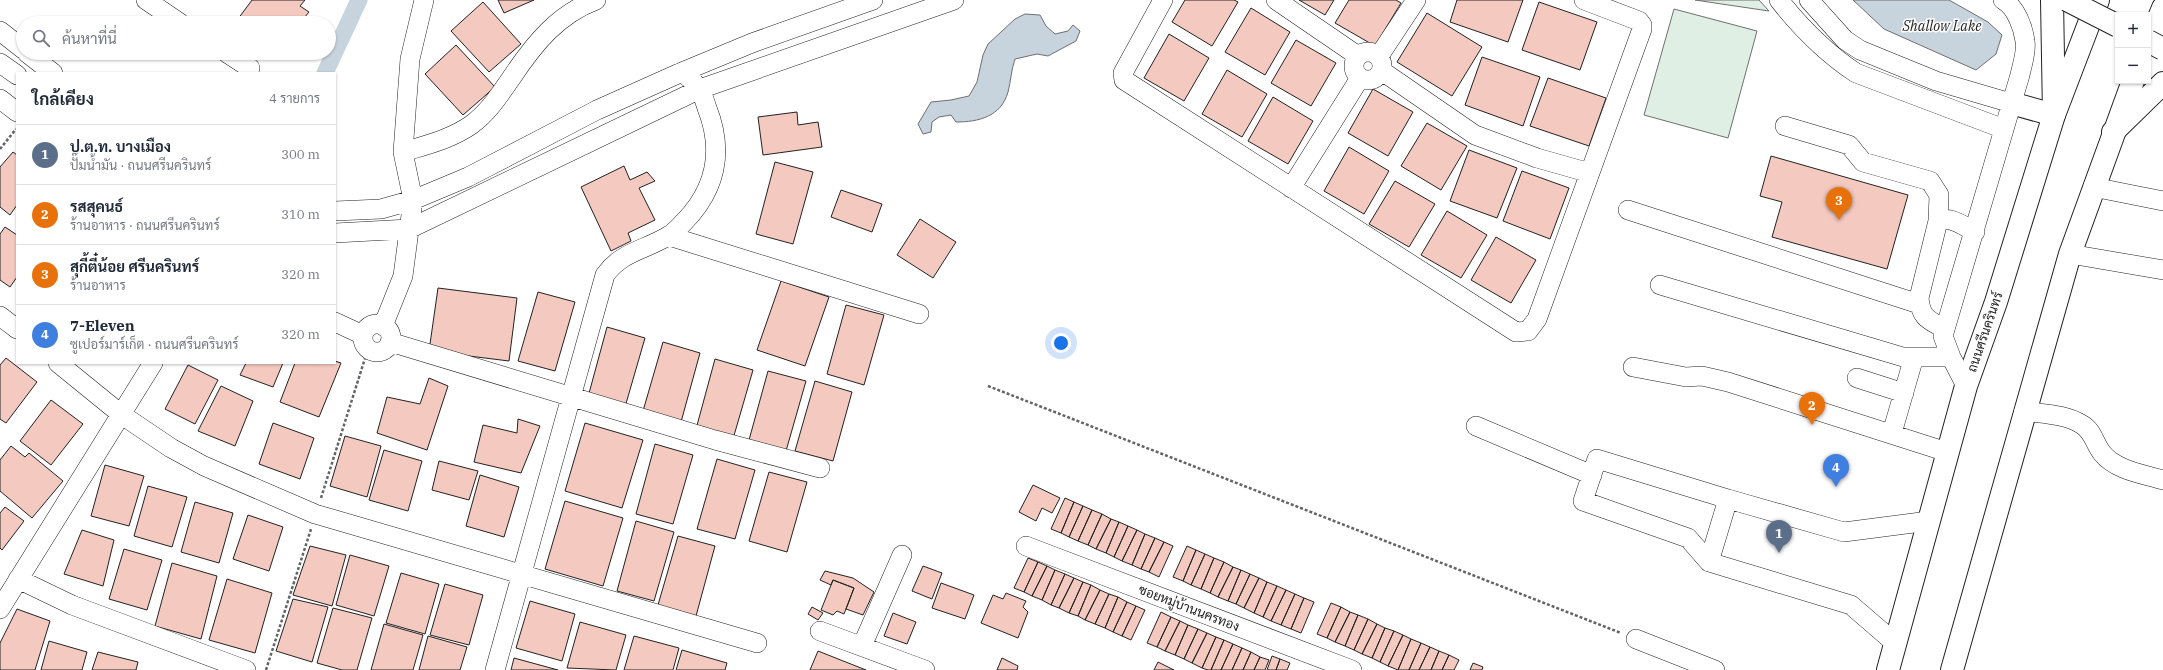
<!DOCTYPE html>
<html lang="th">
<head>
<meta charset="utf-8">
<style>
  body { margin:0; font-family:"IBM Plex Serif",Sarabun,serif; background:#f2f2f3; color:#1f2937 }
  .controls { position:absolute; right:12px; top:12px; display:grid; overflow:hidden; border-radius:0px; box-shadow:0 1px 3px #0004 }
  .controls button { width:36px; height:36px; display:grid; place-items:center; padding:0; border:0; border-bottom:1px solid #e0e1e3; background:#fff; color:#1f2937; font:20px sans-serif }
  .you { position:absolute; left:1061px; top:343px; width:14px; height:14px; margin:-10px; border:3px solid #fff; border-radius:50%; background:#1a73e8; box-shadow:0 0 0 6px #1a73e833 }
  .badge { display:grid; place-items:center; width:26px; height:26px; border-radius:50%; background:#c62828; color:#fff; font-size:13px; font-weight:700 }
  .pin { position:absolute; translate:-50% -33px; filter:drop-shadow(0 1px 2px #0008) }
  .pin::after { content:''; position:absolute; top:21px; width:14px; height:12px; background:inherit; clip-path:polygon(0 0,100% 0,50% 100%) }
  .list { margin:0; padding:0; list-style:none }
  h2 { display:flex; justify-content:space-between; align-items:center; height:52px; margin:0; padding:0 16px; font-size:17px }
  h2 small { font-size:13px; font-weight:400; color:#747a83 }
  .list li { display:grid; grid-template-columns:26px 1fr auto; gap:12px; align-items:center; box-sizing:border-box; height:60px; padding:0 16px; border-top:1px solid #e0e1e3 }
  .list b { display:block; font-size:15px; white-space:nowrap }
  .list p { margin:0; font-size:13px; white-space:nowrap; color:#747a83 }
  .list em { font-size:13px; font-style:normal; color:#747a83 }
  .icon { flex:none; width:22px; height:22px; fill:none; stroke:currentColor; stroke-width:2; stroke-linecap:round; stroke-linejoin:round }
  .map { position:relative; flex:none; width:2163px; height:670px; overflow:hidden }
  .search { position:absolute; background:#fff; box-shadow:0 1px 3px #0004; left:16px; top:16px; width:320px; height:44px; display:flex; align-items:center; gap:10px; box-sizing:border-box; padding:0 14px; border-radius:22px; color:#747a83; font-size:15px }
  .panel { position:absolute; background:#fff; box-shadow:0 1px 3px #0004; left:16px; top:72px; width:320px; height:292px; border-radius:0px }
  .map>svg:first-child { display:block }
  .green { fill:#e0efe3; stroke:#6f6f6f }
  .water { fill:#c7d3dd; stroke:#6f6f6f }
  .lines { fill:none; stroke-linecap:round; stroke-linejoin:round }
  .canal { stroke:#c7d3dd; stroke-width:17 }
  .building { fill:#f3c9c0; stroke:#222 }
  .minor-casing { stroke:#222; stroke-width:20 }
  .major-casing { stroke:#222; stroke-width:24 }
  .highway-casing { stroke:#222; stroke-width:24 }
  .path { stroke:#646464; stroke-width:2.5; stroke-dasharray:3 2; stroke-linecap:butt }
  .minor { stroke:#fff; stroke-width:19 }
  .major { stroke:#fff; stroke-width:22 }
  .highway { stroke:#fff; stroke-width:22 }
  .highway-bridge-casing { stroke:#222; stroke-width:24; stroke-linecap:butt }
  .highway-bridge { stroke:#fff; stroke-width:22 }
  .labels { text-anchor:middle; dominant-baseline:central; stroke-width:3; stroke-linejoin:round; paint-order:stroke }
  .street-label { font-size:13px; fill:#222; stroke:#fff }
  .water-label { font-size:14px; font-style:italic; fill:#222; stroke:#fff }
</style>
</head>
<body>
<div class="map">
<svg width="2163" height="670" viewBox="0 0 2163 670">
  <rect width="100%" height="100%" fill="#fff"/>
  <!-- green -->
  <path class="green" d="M 1695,0 L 1759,0 L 1769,11 Z
    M 1674,9 L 1757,31 L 1728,138 L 1644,115 Z"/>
  <!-- water -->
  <path class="water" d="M 1853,0 L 1949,0 L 1988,22 L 2002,35 L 1996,54 L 1976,70 L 1884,29 Z
    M 1025,14 L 1040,15 L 1046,26 L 1055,34 L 1068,31 L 1073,25 L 1080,31 L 1076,41 L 1048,56 L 1037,54 L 1015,59 C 1011,70 1011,81 1008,92 C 1001,117 978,122 956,122 L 951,115 L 939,117 L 932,122 L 931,132 L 923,134 L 918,124 L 931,102 L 951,100 L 969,96 L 977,82 L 983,55 L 988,44 L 1015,19 Z"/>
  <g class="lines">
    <!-- canal -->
    <path class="canal" d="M 325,73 L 359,0"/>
  </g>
  <!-- building -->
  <path class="building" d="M 252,0 L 305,0 L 300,6 L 309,12 L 300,23 L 267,23 L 264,19 L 262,23 L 235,23 Z
    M 498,0 L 534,0 L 504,13 Z
    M 1185,0 L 1234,0 L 1238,2 L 1212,46 L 1172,22 Z
    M 1299,0 L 1334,0 L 1325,15 Z
    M 1349,0 L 1396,0 L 1401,3 L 1375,46 L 1335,23 Z
    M 1457,0 L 1523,0 L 1508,42 L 1450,22 Z
    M 483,2 L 521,44 L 489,72 L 451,31 Z
    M 1539,2 L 1597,22 L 1580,70 L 1522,50 Z
    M 1251,8 L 1290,32 L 1265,75 L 1225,52 Z
    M 1427,13 L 1482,47 L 1452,96 L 1397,62 Z
    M 1169,34 L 1209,58 L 1184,101 L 1144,78 Z
    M 1296,40 L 1336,63 L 1311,106 L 1271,83 Z
    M 456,45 L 495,87 L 463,115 L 425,74 Z
    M 1482,57 L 1540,77 L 1523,126 L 1465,105 Z
    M 1227,70 L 1267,94 L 1242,137 L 1202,114 Z
    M 1548,78 L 1606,98 L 1589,146 L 1530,126 Z
    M 1373,89 L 1413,112 L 1388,156 L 1348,133 Z
    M 1273,97 L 1313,121 L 1288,164 L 1248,141 Z
    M 797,112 L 798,125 L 818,122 L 822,147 L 763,155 L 758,117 Z
    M 1427,123 L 1467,146 L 1441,190 L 1401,166 Z
    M 1349,147 L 1389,171 L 1364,214 L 1324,191 Z
    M 1469,150 L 1517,168 L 1497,218 L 1450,201 Z
    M 13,152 L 17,155 L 17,205 L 10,215 L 0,207 L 0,167 Z
    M 1771,156 L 1908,195 L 1887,269 L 1772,237 L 1782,202 L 1760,196 Z
    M 775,162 L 813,172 L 793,244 L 756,234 Z
    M 624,166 L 630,180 L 647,172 L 655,181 L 639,188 L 655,220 L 628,233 L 631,241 L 611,251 L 581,187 Z
    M 1522,171 L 1569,188 L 1550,239 L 1503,221 Z
    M 1395,181 L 1435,204 L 1409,247 L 1369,224 Z
    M 841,190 L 882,204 L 872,232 L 831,217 Z
    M 1447,211 L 1487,235 L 1461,278 L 1421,255 Z
    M 920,219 L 956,242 L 933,278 L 897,255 Z
    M 5,227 L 17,235 L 17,277 L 10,287 L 0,280 L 0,234 Z
    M 1496,237 L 1536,260 L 1511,303 L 1471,280 Z
    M 781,281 L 829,297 L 805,366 L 757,350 Z
    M 438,288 L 517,298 L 509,361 L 429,351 Z
    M 538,292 L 575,302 L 555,371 L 518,361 Z
    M 846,305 L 884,315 L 864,385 L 827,374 Z
    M 607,327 L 645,338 L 625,407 L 588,397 Z
    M 663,342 L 700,353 L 681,422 L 643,411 Z
    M 6,358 L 37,382 L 6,423 L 0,419 L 0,365 Z
    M 715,359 L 753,370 L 733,439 L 696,429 Z
    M 335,361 L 341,363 L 319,417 L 280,402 L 295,363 L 335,363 Z
    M 246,363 L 283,363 L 273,387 L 240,375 Z
    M 188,365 L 218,380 L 195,424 L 165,409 Z
    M 768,371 L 806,381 L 786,451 L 749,440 Z
    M 429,378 L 448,386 L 427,450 L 377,433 L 387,397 L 420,404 Z
    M 815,381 L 852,392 L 833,461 L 795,451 Z
    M 221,386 L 253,401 L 235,446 L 198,431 Z
    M 51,400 L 83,424 L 51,465 L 20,441 Z
    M 518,419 L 540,426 L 521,473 L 474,462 L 483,425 L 517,433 Z
    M 273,423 L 314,438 L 300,479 L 259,464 Z
    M 585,423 L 643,440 L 622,508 L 565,491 Z
    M 345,436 L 381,446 L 367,497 L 330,486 Z
    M 655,444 L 693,455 L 673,524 L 636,514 Z
    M 11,446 L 25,457 L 29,453 L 63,481 L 32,518 L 0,491 L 0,460 Z
    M 384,450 L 422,461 L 408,511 L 369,500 Z
    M 717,459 L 755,470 L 735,539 L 697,529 Z
    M 439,461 L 478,471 L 469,500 L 432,490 Z
    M 105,465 L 144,476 L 129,526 L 91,516 Z
    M 769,472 L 807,482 L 787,552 L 749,541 Z
    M 480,475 L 519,487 L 504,537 L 466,526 Z
    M 1033,485 L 1060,498 L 1052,513 L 1042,508 L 1036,521 L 1019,512 Z
    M 148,486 L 187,497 L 172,547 L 134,536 Z
    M 1065,498 L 1074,502 L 1061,533 L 1051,529 Z
    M 565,501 L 623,518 L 603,586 L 545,569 Z
    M 195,502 L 233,513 L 219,563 L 181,552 Z
    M 1074,502 L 1083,506 L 1069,537 L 1061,533 Z
    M 1083,506 L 1092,510 L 1078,541 L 1069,537 Z
    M 5,507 L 24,521 L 2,550 L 0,548 L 0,513 Z
    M 1092,510 L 1102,514 L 1088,545 L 1078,541 Z
    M 1102,514 L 1111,519 L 1096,549 L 1088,545 Z
    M 248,515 L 283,527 L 269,571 L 233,559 Z
    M 1111,519 L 1119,522 L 1106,553 L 1096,549 Z
    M 636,521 L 674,532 L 654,601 L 617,591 Z
    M 1119,522 L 1128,526 L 1114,557 L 1106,553 Z
    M 1128,526 L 1137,530 L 1122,561 L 1114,557 Z
    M 82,530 L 114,540 L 103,586 L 64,574 Z
    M 1137,530 L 1145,534 L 1132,565 L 1122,561 Z
    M 1145,534 L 1155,538 L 1141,569 L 1132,565 Z
    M 678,536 L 715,546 L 696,616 L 658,605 Z
    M 1155,538 L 1164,542 L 1149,572 L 1141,569 Z
    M 1164,542 L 1173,546 L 1159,577 L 1149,572 Z
    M 310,546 L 346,555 L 332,606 L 293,595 Z
    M 1187,546 L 1196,550 L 1183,581 L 1173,577 Z
    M 124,549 L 162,560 L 147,610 L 109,599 Z
    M 1196,550 L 1205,554 L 1191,585 L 1183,581 Z
    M 1205,554 L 1214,558 L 1201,589 L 1191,585 Z
    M 350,555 L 389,566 L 374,616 L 336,605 Z
    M 1028,558 L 1038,562 L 1024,592 L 1014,588 Z
    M 1214,558 L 1224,562 L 1210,593 L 1201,589 Z
    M 1038,562 L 1047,566 L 1032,596 L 1024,592 Z
    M 1224,562 L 1233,567 L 1218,597 L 1210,593 Z
    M 172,563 L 217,576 L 201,639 L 155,626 Z
    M 923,566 L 942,573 L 932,599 L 912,591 Z
    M 1047,566 L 1055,570 L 1042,600 L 1032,596 Z
    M 1233,567 L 1241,570 L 1228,601 L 1218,597 Z
    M 1055,570 L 1065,574 L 1051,605 L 1042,600 Z
    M 1241,570 L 1250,574 L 1236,604 L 1228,601 Z
    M 825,571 L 853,578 L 874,592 L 863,615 L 846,609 L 854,588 L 833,580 L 831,585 L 820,580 Z
    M 401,573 L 439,584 L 425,634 L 386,623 Z
    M 1065,574 L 1074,578 L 1059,608 L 1051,605 Z
    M 1250,574 L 1259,578 L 1244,608 L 1236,604 Z
    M 1074,578 L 1083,582 L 1069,613 L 1059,608 Z
    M 1259,578 L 1267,582 L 1254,613 L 1244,608 Z
    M 227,579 L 272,593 L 255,653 L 209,640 Z
    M 833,580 L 854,588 L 844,614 L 837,611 L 833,615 L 821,610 Z
    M 1083,582 L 1091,585 L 1078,616 L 1069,613 Z
    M 1267,582 L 1277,586 L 1263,617 L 1254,613 Z
    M 941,583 L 974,595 L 965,619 L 932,608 Z
    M 445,584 L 483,595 L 469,645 L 430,635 Z
    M 1091,585 L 1100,590 L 1085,620 L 1078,616 Z
    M 1277,586 L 1286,590 L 1271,621 L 1263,617 Z
    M 1100,590 L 1109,594 L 1095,624 L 1085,620 Z
    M 1286,590 L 1295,594 L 1281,625 L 1271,621 Z
    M 1006,593 L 1026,601 L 1023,607 L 1028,612 L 1018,638 L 981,623 L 993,595 L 1003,599 Z
    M 1109,594 L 1118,597 L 1105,628 L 1095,624 Z
    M 1295,594 L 1304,598 L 1291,629 L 1281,625 Z
    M 1118,597 L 1127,602 L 1113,632 L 1105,628 Z
    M 1304,598 L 1314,602 L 1301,633 L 1291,629 Z
    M 293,599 L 328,607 L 312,662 L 276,651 Z
    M 530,601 L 575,614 L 562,661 L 516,648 Z
    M 1127,602 L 1136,606 L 1122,636 L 1113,632 Z
    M 1331,603 L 1341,607 L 1327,638 L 1317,634 Z
    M 1136,606 L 1145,610 L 1131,640 L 1122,636 Z
    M 812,607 L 823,613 L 818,620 L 808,614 Z
    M 1341,607 L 1350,612 L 1335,642 L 1327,638 Z
    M 333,608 L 372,618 L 357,670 L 342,670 L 317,663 Z
    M 17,609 L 50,621 L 35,670 L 0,670 L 0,643 Z
    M 1161,612 L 1171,617 L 1157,647 L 1147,643 Z
    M 1350,612 L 1358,615 L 1345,646 L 1335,642 Z
    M 893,613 L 916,622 L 907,644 L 884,636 Z
    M 1358,615 L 1368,619 L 1354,650 L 1345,646 Z
    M 1171,617 L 1180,621 L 1165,651 L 1157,647 Z
    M 1368,619 L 1377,624 L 1362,654 L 1354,650 Z
    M 1180,621 L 1188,625 L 1175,655 L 1165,651 Z
    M 580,622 L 626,635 L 616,670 L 567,668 Z
    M 384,624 L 423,635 L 413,670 L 371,670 Z
    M 1377,624 L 1385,628 L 1372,658 L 1362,654 Z
    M 1188,625 L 1198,629 L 1184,659 L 1175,655 Z
    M 1385,628 L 1394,631 L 1380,662 L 1372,658 Z
    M 1198,629 L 1207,633 L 1192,663 L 1184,659 Z
    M 1394,631 L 1403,635 L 1388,666 L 1380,662 Z
    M 1207,633 L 1216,637 L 1202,668 L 1192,663 Z
    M 1403,635 L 1411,639 L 1398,670 L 1388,666 Z
    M 428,636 L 467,647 L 460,670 L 419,670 Z
    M 634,636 L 679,648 L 673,670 L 624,670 Z
    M 1216,637 L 1224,640 L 1211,670 L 1208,670 L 1202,668 Z
    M 1411,639 L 1421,643 L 1409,670 L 1398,670 Z
    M 1224,640 L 1233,644 L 1221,670 L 1211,670 Z
    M 49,641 L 87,652 L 82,670 L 41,670 Z
    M 1421,643 L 1430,647 L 1419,670 L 1409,670 Z
    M 1233,644 L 1242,648 L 1232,670 L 1221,670 Z
    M 1430,647 L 1439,651 L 1431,670 L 1419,670 Z
    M 1242,648 L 1251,652 L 1243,670 L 1232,670 Z
    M 682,650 L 727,663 L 725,670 L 676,670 Z
    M 818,651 L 866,670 L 810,670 Z
    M 1439,651 L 1449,655 L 1442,670 L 1431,670 Z
    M 98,652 L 138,662 L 136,670 L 92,670 Z
    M 1251,652 L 1260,657 L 1254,670 L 1243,670 Z
    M 1449,655 L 1459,660 L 1454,670 L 1442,670 Z
    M 1272,656 L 1280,659 L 1276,670 L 1267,670 Z
    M 1260,657 L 1269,660 L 1265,670 L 1254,670 Z
    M 514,658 L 558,670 L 511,670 Z
    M 1002,658 L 1018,666 L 1017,670 L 997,670 Z
    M 1280,659 L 1290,663 L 1287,670 L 1276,670 Z
    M 1158,662 L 1174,670 L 1154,670 Z
    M 1473,663 L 1483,667 L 1482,670 L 1470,670 Z"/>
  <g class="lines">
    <!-- minor casing -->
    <g class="minor-casing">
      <path id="minor" d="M 146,0 L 180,23
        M 1163,0 L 1123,73 L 1124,80 L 1516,332 L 1528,331 L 1537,319 L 1642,29 L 1642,25 L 1639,21 L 1584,0
        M 1276,0 L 1358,56
        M 1779,0 C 1801,28 1826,53 1856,73 L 2004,129
        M 1809,0 L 1845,40 L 1860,50 L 1936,81 L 2011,103
        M 0,31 L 23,49
        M1354 66a14 14 0 1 1 28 0a14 14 0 1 1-28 0Z
        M 27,53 L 53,73
        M 227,53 L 250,68
        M 1379,56 L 1416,0
        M 0,63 L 17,75
        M 1382,71 L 1475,135 L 1537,158 L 1590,173
        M 0,99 L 17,112
        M 1785,126 L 1849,145 L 1863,162 L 1930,181 L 1939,195 L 1938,221
        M 403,152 C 426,145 451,139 471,125 C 489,112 500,94 512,77 C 534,44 558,14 596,0
        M 2093,187 L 2163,201
        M 1291,188 L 1360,78
        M 1628,210 L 1919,304
        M 335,211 L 381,209 L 413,200 L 468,177 L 597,110 L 682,72 L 752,43 L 873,0
        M 335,233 L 409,229 L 700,89 L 954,0
        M 669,236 L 919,314
        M 2070,254 L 2163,270
        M 1660,285 L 1903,357 L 1951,357
        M 0,316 L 17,329
        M 335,322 L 363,335
        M363 338a14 14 0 1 1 28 0a14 14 0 1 1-28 0Z
        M 383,326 L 403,276 L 413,200 L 403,152 L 410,59 L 424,0
        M 1945,329 C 1929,320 1921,319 1919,298 L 1938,221 C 1949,215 1964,226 1975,232
        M 390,342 L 715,440 L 820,468
        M 58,363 L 122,415 L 171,448 L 204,466 L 315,514 L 757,643
        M 1633,367 L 1686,377 L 1702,376 L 1728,382 L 1947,452
        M 1857,378 L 1904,393
        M 1966,386 L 1951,357 L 1943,336 L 2020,75 C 2022,65 2027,51 2025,41 C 2023,27 2016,7 2003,0
        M 2024,411 C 2042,414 2065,414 2081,424 C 2093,430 2094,443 2102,453 C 2115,470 2143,474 2163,480
        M 1476,426 L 1592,475
        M 1892,433 L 1914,357
        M 1026,546 L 1352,670
        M 1709,562 L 1688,538 L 1583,501 L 1597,459 L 1728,499
        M 18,579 L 72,605 L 246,670
        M 0,609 L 153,363
        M 820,631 L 925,670
        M 1636,639 L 1715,670
        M 1895,643 L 1851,605 L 1709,562 L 1728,499 L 1844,532 L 1929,521
        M 862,646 L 902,555
        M 495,670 L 605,275 C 621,252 645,250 668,236 C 674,233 679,227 684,222 C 716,189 724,151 707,108 C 705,102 703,94 699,89 C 695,82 688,77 682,72"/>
    </g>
    <!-- major casing -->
    <g class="major-casing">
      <path id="major" d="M 2148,44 L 2163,8
        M 2011,103 L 2054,115
        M 1888,670 L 1966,386 L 1996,302 L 2054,115 L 2098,0
        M 1952,670 L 2070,254 L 2133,81"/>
    </g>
    <!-- highway casing -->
    <g class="highway-casing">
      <path id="highway" d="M 2052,0 L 2054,115
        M 2113,132 L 2163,83"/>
    </g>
    <!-- path -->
    <path class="path" d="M 0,149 L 16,129
      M 988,386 L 1621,633
      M 321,498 L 367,352
      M 266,670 L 311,529"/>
    <!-- minor -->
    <use href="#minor" class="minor"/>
    <!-- major -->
    <use href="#major" class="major"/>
    <!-- highway -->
    <use href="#highway" class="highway"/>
    <!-- highway-bridge casing -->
    <g class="highway-bridge-casing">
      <path id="highway-bridge" d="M 2067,0 L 2118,26
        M 2148,41 L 2163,49"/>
    </g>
    <!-- highway-bridge -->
    <use href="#highway-bridge" class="highway-bridge"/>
  </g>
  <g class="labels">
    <!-- street labels -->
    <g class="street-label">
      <text transform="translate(1985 332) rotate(-71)">ถนนศรีนครินทร์</text>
      <text transform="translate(1189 608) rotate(21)">ซอยหมู่บ้านนครทอง</text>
    </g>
    <!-- water labels -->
    <g class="water-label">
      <text x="1942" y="26">Shallow Lake</text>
    </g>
  </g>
</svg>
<div class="controls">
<button>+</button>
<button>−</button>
</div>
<div class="you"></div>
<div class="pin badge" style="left:1779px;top:553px;background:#5c6f8a">1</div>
<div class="pin badge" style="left:1812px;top:425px;background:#e8710a">2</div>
<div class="pin badge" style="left:1839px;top:220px;background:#e8710a">3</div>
<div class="pin badge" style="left:1836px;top:487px;background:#3f7fe0">4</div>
<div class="search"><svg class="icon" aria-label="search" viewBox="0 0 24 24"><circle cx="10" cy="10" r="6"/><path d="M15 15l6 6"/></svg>ค้นหาที่นี่</div>
<section class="panel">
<h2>ใกล้เคียง<small>4 รายการ</small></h2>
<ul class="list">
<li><span class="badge" style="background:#5c6f8a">1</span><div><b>ป.ต.ท. บางเมือง</b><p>ปั๊มน้ำมัน · ถนนศรีนครินทร์</p></div><em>300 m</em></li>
<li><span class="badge" style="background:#e8710a">2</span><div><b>รสสุคนธ์</b><p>ร้านอาหาร · ถนนศรีนครินทร์</p></div><em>310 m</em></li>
<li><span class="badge" style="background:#e8710a">3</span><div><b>สุกี้ตี๋น้อย ศรีนครินทร์</b><p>ร้านอาหาร</p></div><em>320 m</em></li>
<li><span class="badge" style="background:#3f7fe0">4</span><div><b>7-Eleven</b><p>ซูเปอร์มาร์เก็ต · ถนนศรีนครินทร์</p></div><em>320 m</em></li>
</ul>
</section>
</div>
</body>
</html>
